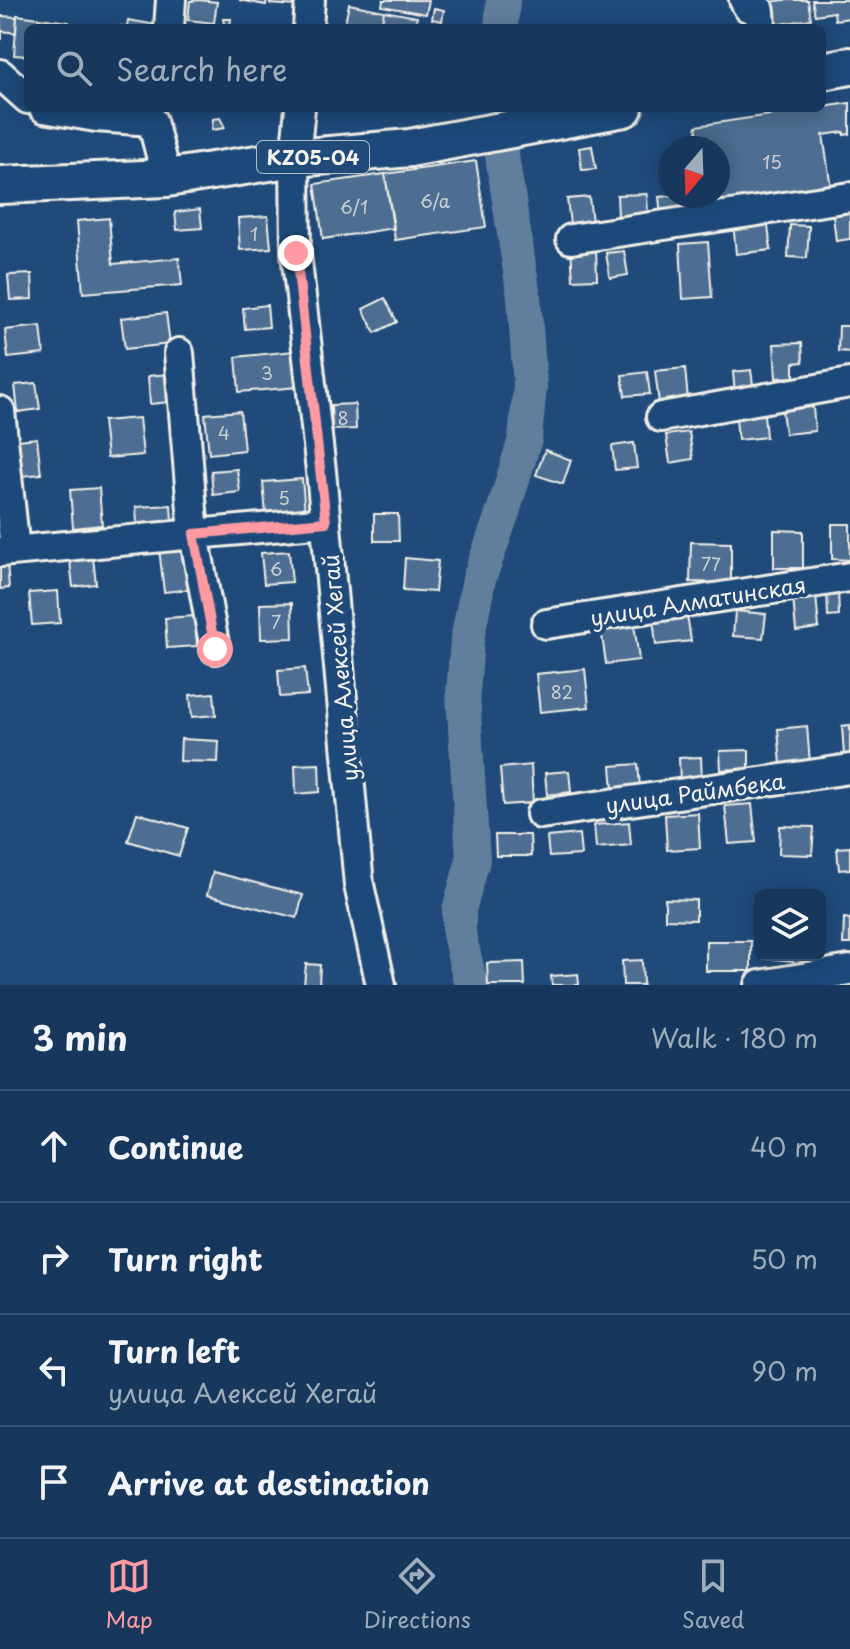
<!DOCTYPE html>
<html lang="en">
<head>
<meta charset="utf-8">
<style>
  body { margin:0; font-family:"Playpen Sans",sans-serif; background:#244365; color:#f1f3f6 }
  .controls { position:absolute; right:24px; bottom:24px; display:grid; overflow:hidden; border-radius:12px; box-shadow:0 4px 20px #0003 }
  .controls button { width:72px; height:72px; display:grid; place-items:center; padding:0; border:0; border-bottom:2px solid #365272; background:#17385c; color:#f1f3f6; font:40px sans-serif }
  .compass { position:absolute; left:658px; top:136px; width:72px; height:72px; border-radius:50%; background:#17385c; box-shadow:0 4px 20px #0003; rotate:199deg }
  .stop { position:absolute; width:24px; height:24px; margin:-18px; border:6px solid #ff9aa2; border-radius:50%; background:#fff }
  .stop.end { background:#ff9aa2; border-color:#fff; box-shadow:0 2px 8px #0008 }
  .list { margin:0; padding:0; list-style:none }
  h2 { display:flex; justify-content:space-between; align-items:center; height:104px; margin:0; padding:0 32px; font-size:34px }
  h2 small { font-size:26px; font-weight:400; color:#9eacbb }
  .list li { display:grid; grid-template-columns:52px 1fr auto; gap:24px; align-items:center; box-sizing:border-box; height:112px; padding:0 32px; border-top:2px solid #365272 }
  .list b { display:block; font-size:30px; white-space:nowrap }
  .list p { margin:0; font-size:26px; white-space:nowrap; color:#9eacbb }
  .list em { font-size:26px; font-style:normal; color:#9eacbb }
  .icon { flex:none; width:44px; height:44px; fill:none; stroke:currentColor; stroke-width:2; stroke-linecap:round; stroke-linejoin:round }
  .map { position:relative; flex:none; width:850px; height:985px; overflow:hidden }
  .search { position:absolute; background:#17385c; box-shadow:0 4px 20px #0003; left:24px; right:24px; top:24px; height:88px; display:flex; align-items:center; gap:20px; box-sizing:border-box; padding:0 28px; border-radius:12px; color:#9eacbb; font-size:30px }
  .sheet { height:552px; background:#17385c }
  nav { display:flex; justify-content:space-around; align-items:center; box-sizing:border-box; height:112px; border-top:2px solid #365272; background:#17385c; font-size:22px; color:#9eacbb }
  nav a { display:grid; justify-items:center; gap:4px }
  nav .on { color:#ff9aa2 }
  .map>svg:first-child { display:block }
  .lines { fill:none; stroke-linecap:round; stroke-linejoin:round }
  .river { stroke:#627e9d; stroke-width:34 }
  .building { fill:#4d6e92; stroke:#f4f1e8; stroke-width:2 }
  .minor-casing { stroke:#f4f1e8; stroke-width:34 }
  .major-casing { stroke:#f4f1e8; stroke-width:42 }
  .minor { stroke:#1f4a7a; stroke-width:28 }
  .major { stroke:#1f4a7a; stroke-width:36 }
  .route { stroke:#ff9aa2; stroke-width:10 }
  .labels { text-anchor:middle; dominant-baseline:central; stroke-width:8; stroke-linejoin:round; paint-order:stroke }
  .number-label { font-size:18px; fill:#cad0d2 }
  .shield { fill:#1f4a7a; stroke:#b4bfc7; stroke-width:2 }
  .shield-label { font-size:20px; font-weight:bold; fill:#f4f1e8 }
  .street-label { font-size:22px; fill:#f4f1e8; stroke:#1f4a7a }
</style>
</head>
<body>
<div class="map">
<svg width="850" height="985" viewBox="0 0 850 985">
  <rect width="100%" height="100%" fill="#1f4a7a"/>
  <filter id="ink" filterUnits="userSpaceOnUse"><feTurbulence type="fractalNoise" baseFrequency=".0125" numOctaves="2"/><feDisplacementMap in="SourceGraphic" scale="16" xChannelSelector="R" yChannelSelector="G"/><feConvolveMatrix kernelMatrix="1 2 1 2 8 2 1 2 1" color-interpolation-filters="sRGB"/></filter>
  <g filter="url(#ink)">
    <g class="lines">
      <!-- river -->
      <path class="river" d="M 501,28 L 503,0
        M 471,985 L 459,934 L 459,910 L 473,860 L 463,693 L 467,640 L 479,579 L 503,512 L 525,439 L 530,386 L 524,297 L 500,143"/>
    </g>
    <!-- building -->
    <path class="building" d="M 198,0 L 217,2 L 214,23 L 188,20 L 190,1 Z
      M 239,0 L 267,0 L 266,5 Z
      M 270,0 L 298,0 L 297,6 L 270,4 Z
      M 383,0 L 429,0 L 426,14 L 382,6 Z
      M 783,0 L 808,0 L 811,19 L 768,26 L 764,3 Z
      M 812,0 L 850,0 L 850,18 L 835,20 L 834,12 L 815,15 Z
      M 349,4 L 384,11 L 381,28 L 344,28 Z
      M 434,8 L 444,10 L 442,21 L 432,19 Z
      M 384,11 L 417,17 L 415,28 L 381,28 Z
      M 17,15 L 69,22 L 69,28 L 28,28 L 28,56 L 14,55 Z
      M 0,16 L 17,17 L 16,33 L 2,31 L 2,40 Z
      M 223,19 L 231,19 L 230,26 L 233,28 L 225,28 Z
      M 128,20 L 157,25 L 157,28 L 121,28 L 121,26 L 127,27 Z
      M 850,103 L 850,134 L 844,135 L 844,132 L 823,135 L 832,194 L 723,210 L 718,175 L 718,148 L 700,148 L 696,126 Z
      M 220,118 L 225,128 L 212,130 L 213,119 Z
      M 592,146 L 596,169 L 582,170 L 579,148 Z
      M 476,161 L 486,227 L 395,240 L 385,174 Z
      M 385,174 L 394,228 L 323,239 L 315,184 Z
      M 647,194 L 648,216 L 618,218 L 617,195 Z
      M 670,196 L 690,196 L 693,212 L 661,216 L 659,197 Z
      M 589,197 L 592,222 L 570,224 L 567,199 Z
      M 200,209 L 202,228 L 177,230 L 175,212 Z
      M 850,213 L 850,239 L 836,241 L 833,215 Z
      M 268,216 L 271,248 L 240,250 L 238,218 Z
      M 767,217 L 771,250 L 736,254 L 733,221 Z
      M 109,218 L 113,264 L 179,258 L 182,285 L 83,293 L 77,221 Z
      M 790,225 L 809,226 L 807,258 L 788,257 Z
      M 708,242 L 712,297 L 683,299 L 680,244 Z
      M 596,246 L 597,279 L 573,280 L 571,247 Z
      M 624,251 L 628,275 L 610,278 L 606,253 Z
      M 32,274 L 33,299 L 10,300 L 8,275 Z
      M 385,298 L 397,322 L 375,333 L 363,309 Z
      M 267,305 L 269,327 L 245,329 L 243,308 Z
      M 166,313 L 170,344 L 125,349 L 121,318 Z
      M 41,326 L 44,354 L 8,358 L 5,330 Z
      M 839,326 L 850,326 L 850,352 L 838,351 Z
      M 802,343 L 803,362 L 794,363 L 794,377 L 776,378 L 774,344 Z
      M 294,351 L 298,387 L 239,392 L 236,357 Z
      M 685,368 L 688,400 L 659,403 L 655,371 Z
      M 751,370 L 754,392 L 735,394 L 733,372 Z
      M 647,372 L 650,394 L 625,396 L 622,375 Z
      M 168,374 L 170,402 L 150,404 L 148,376 Z
      M 36,383 L 40,409 L 18,412 L 15,385 Z
      M 355,404 L 356,429 L 332,430 L 331,405 Z
      M 813,407 L 815,431 L 785,434 L 782,410 Z
      M 240,411 L 244,450 L 209,454 L 205,414 Z
      M 764,414 L 766,437 L 738,440 L 736,418 Z
      M 139,418 L 143,455 L 107,458 L 103,421 Z
      M 689,432 L 693,459 L 670,463 L 666,435 Z
      M 37,438 L 41,474 L 22,476 L 18,440 Z
      M 634,443 L 637,468 L 615,470 L 612,446 Z
      M 545,450 L 571,460 L 563,484 L 536,475 Z
      M 237,469 L 240,492 L 213,495 L 211,471 Z
      M 302,479 L 305,512 L 266,515 L 263,482 Z
      M 99,488 L 102,525 L 73,528 L 70,490 Z
      M 171,505 L 172,522 L 137,524 L 136,507 Z
      M 374,514 L 398,514 L 399,541 L 374,541 Z
      M 832,524 L 850,524 L 850,560 L 832,559 Z
      M 774,530 L 803,531 L 803,568 L 774,568 Z
      M 691,542 L 731,543 L 731,583 L 690,582 Z
      M 189,545 L 194,589 L 164,592 L 159,548 Z
      M 92,549 L 96,584 L 73,587 L 69,552 Z
      M 289,551 L 292,582 L 264,584 L 261,553 Z
      M 405,558 L 438,561 L 435,592 L 403,590 Z
      M 0,562 L 7,562 L 9,588 L 0,589 Z
      M 838,588 L 839,616 L 828,617 L 827,589 Z
      M 58,591 L 60,623 L 32,625 L 29,593 Z
      M 816,595 L 819,628 L 796,631 L 793,597 Z
      M 292,603 L 293,638 L 261,639 L 260,604 Z
      M 735,611 L 766,614 L 763,638 L 733,636 Z
      M 687,614 L 691,641 L 656,645 L 653,618 Z
      M 195,616 L 197,646 L 167,648 L 165,618 Z
      M 634,624 L 639,660 L 606,664 L 601,628 Z
      M 305,668 L 308,695 L 280,697 L 278,670 Z
      M 585,669 L 589,707 L 540,712 L 536,674 Z
      M 214,693 L 216,715 L 192,717 L 190,695 Z
      M 850,725 L 850,755 L 844,756 L 842,726 Z
      M 807,726 L 810,763 L 781,765 L 778,729 Z
      M 181,739 L 219,741 L 218,762 L 180,761 Z
      M 749,750 L 749,768 L 721,770 L 720,751 Z
      M 701,757 L 702,783 L 680,784 L 679,758 Z
      M 319,764 L 320,792 L 296,794 L 295,765 Z
      M 638,764 L 640,787 L 613,790 L 611,766 Z
      M 531,765 L 533,803 L 503,805 L 500,768 Z
      M 569,771 L 571,792 L 547,795 L 545,773 Z
      M 752,804 L 756,842 L 729,844 L 725,806 Z
      M 137,813 L 188,828 L 179,856 L 128,841 Z
      M 698,813 L 700,848 L 667,850 L 665,815 Z
      M 629,822 L 631,845 L 596,848 L 594,825 Z
      M 780,826 L 814,827 L 812,855 L 779,854 Z
      M 579,834 L 581,855 L 549,857 L 547,837 Z
      M 495,835 L 530,835 L 531,856 L 496,856 Z
      M 850,847 L 850,869 L 839,870 L 837,848 Z
      M 213,872 L 303,895 L 297,918 L 207,895 Z
      M 665,899 L 696,900 L 696,920 L 665,919 Z
      M 844,918 L 850,919 L 850,944 L 843,944 Z
      M 706,941 L 751,941 L 751,971 L 706,971 Z
      M 765,955 L 793,955 L 793,961 L 764,958 Z
      M 642,960 L 643,985 L 623,985 L 622,961 Z
      M 524,962 L 525,985 L 488,985 L 487,963 Z
      M 306,964 L 320,965 L 319,985 L 304,985 Z
      M 578,974 L 579,985 L 552,985 L 551,976 Z"/>
    <g class="lines">
      <!-- minor casing -->
      <g class="minor-casing">
        <path id="minor" d="M 744,0 L 748,7 L 760,11 L 761,28
          M 169,28 L 171,0
          M 308,28 L 310,0
          M 0,74 L 28,99
          M 44,108 L 96,117 L 152,121
          M 300,108 L 295,158 L 296,253 L 321,471 L 359,885 L 381,985
          M 152,121 L 167,178
          M 571,239 L 850,197
          M 179,353 L 194,534 L 215,649
          M 0,411 L 15,550
          M 661,417 L 850,383
          M 0,552 L 326,522
          M 546,624 L 850,577
          M 541,814 L 850,769
          M 760,985 L 850,970"/>
      </g>
      <!-- major casing -->
      <g class="major-casing">
        <path id="major" d="M 822,71 L 850,66
          M 0,185 L 167,178 L 295,158 L 410,148 L 624,108"/>
      </g>
      <!-- minor -->
      <use href="#minor" class="minor"/>
      <!-- major -->
      <use href="#major" class="major"/>
    </g>
  </g>
  <g class="lines" filter="url(#ink)">
    <!-- route -->
    <path class="route" d="M 215,649 L 194,534 L 326,522 L 296,253"/>
  </g>
  <g class="labels">
    <!-- number labels -->
    <g class="number-label">
      <text x="772" y="161">15</text>
      <text x="435" y="200">6/а</text>
      <text x="354" y="206">6/1</text>
      <text x="254" y="233">1</text>
      <text x="267" y="372">3</text>
      <text x="343" y="417">8</text>
      <text x="224" y="432">4</text>
      <text x="284" y="497">5</text>
      <text x="711" y="563">77</text>
      <text x="276" y="568">6</text>
      <text x="276" y="621">7</text>
      <text x="562" y="691">82</text>
    </g>
    <!-- shield labels -->
    <rect class="shield" x="257" y="141" width="112" height="32" rx="6"/>
    <g class="shield-label">
      <text x="313" y="157">KZ05-04</text>
    </g>
    <!-- street labels -->
    <g class="street-label">
      <text transform="translate(698 600) rotate(-9)">улица Алматинская</text>
      <text transform="translate(339 668) rotate(-95)">улица Алексей Хегай</text>
      <text transform="translate(695 792) rotate(-8)">улица Раймбека</text>
    </g>
  </g>
</svg>
<div class="controls">
<button><svg class="icon" aria-label="layers" viewBox="0 0 24 24"><path d="M12 4l9 5-9 5-9-5zM3 14l9 5 9-5"/></svg></button>
</div>
<svg class="compass" viewBox="-18 -18 36 36"><path d="M0-13l5 13h-10z" fill="#e53935"/><path d="M0 13l5-13h-10z" fill="#9eacbb"/></svg>
<div class="stop" style="left:215px;top:649px"></div>
<div class="stop end" style="left:296px;top:253px"></div>
<div class="search"><svg class="icon" aria-label="search" viewBox="0 0 24 24"><circle cx="10" cy="10" r="6"/><path d="M15 15l6 6"/></svg>Search here</div>
</div>
<section class="sheet">
<h2>3 min<small>Walk · 180 m</small></h2>
<ul class="list">
<li><svg class="icon" aria-label="ahead" viewBox="0 0 24 24"><path d="M12 20V5M6 11l6-6 6 6"/></svg><div><b>Continue</b></div><em>40 m</em></li>
<li><svg class="icon" aria-label="right" viewBox="0 0 24 24"><path d="M7 20v-9h11M14 6l5 5-5 5"/></svg><div><b>Turn right</b></div><em>50 m</em></li>
<li><svg class="icon" aria-label="left" viewBox="0 0 24 24"><path d="M17 20v-9H6M10 6l-5 5 5 5"/></svg><div><b>Turn left</b><p>улица Алексей Хегай</p></div><em>90 m</em></li>
<li><svg class="icon" aria-label="arrive" viewBox="0 0 24 24"><path d="M6 21V4h12l-3 4 3 4H6"/></svg><div><b>Arrive at destination</b></div></li>
</ul>
</section>
<nav>
<a class="on"><svg class="icon" aria-label="map" viewBox="0 0 24 24"><path d="M3 6l6-2 6 2 6-2v14l-6 2-6-2-6 2zM9 4v14M15 6v14"/></svg>Map</a>
<a><svg class="icon" aria-label="directions" viewBox="0 0 24 24"><path d="M12 3l9 9-9 9-9-9zM9 14v-3h6M13 9l2 2-2 2"/></svg>Directions</a>
<a><svg class="icon" aria-label="saved" viewBox="0 0 24 24"><path d="M7 4h10v16l-5-4-5 4z"/></svg>Saved</a>
</nav>
</body>
</html>
